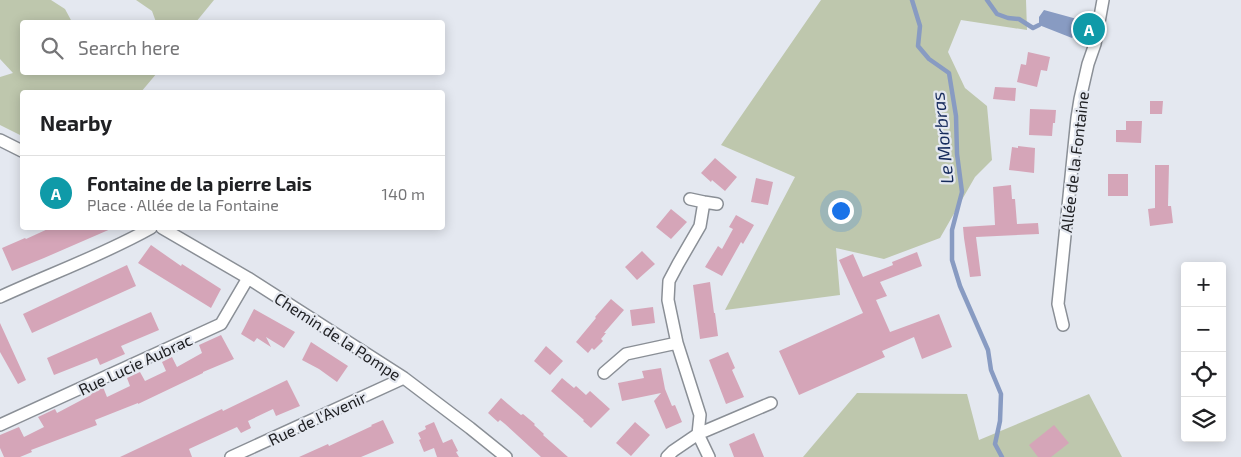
<!DOCTYPE html>
<html lang="en">
<head>
<meta charset="utf-8">
<style>
  body { margin:0; font-family:"Exo 2",sans-serif; background:#f2f2f2; color:#202124 }
  .controls { position:absolute; right:15px; bottom:15px; display:grid; overflow:hidden; border-radius:5px; box-shadow:0 2px 12px #0003 }
  .controls button { width:45px; height:45px; display:grid; place-items:center; padding:0; border:0; border-bottom:1px solid #e0e0e0; background:#fff; color:#202124; font:25px sans-serif }
  .you { position:absolute; left:840px; top:210px; width:18px; height:18px; margin:-12px; border:4px solid #fff; border-radius:50%; background:#1a73e8; box-shadow:0 0 0 8px #1a73e833 }
  .badge { display:grid; place-items:center; width:32px; height:32px; border-radius:50%; background:#a15e2d; color:#fff; font-size:16px; font-weight:700 }
  .pin { position:absolute; translate:-50% -50%; border:2px solid #fff; box-shadow:0 1px 5px #0006 }
  .list { margin:0; padding:0; list-style:none }
  h2 { display:flex; justify-content:space-between; align-items:center; height:65px; margin:0; padding:0 20px; font-size:21px }
  h2 small { font-size:16px; font-weight:400; color:#757577 }
  .list li { display:grid; grid-template-columns:32px 1fr auto; gap:15px; align-items:center; box-sizing:border-box; height:75px; padding:0 20px; border-top:1px solid #e0e0e0 }
  .list b { display:block; font-size:19px; white-space:nowrap }
  .list p { margin:0; font-size:16px; white-space:nowrap; color:#757577 }
  .list em { font-size:16px; font-style:normal; color:#757577 }
  .icon { flex:none; width:28px; height:28px; fill:none; stroke:currentColor; stroke-width:2; stroke-linecap:round; stroke-linejoin:round }
  .map { position:relative; flex:none; width:1241px; height:457px; overflow:hidden }
  .search { position:absolute; background:#fff; box-shadow:0 2px 12px #0003; left:20px; top:20px; width:425px; height:55px; display:flex; align-items:center; gap:12px; box-sizing:border-box; padding:0 18px; border-radius:5px; color:#757577; font-size:19px }
  .panel { position:absolute; background:#fff; box-shadow:0 2px 12px #0003; left:20px; top:90px; width:425px; height:140px; border-radius:5px }
  .map>svg:first-child { display:block }
  .green { fill:#bec7ad }
  .water { fill:#889bc2 }
  .lines { fill:none; stroke-linecap:round; stroke-linejoin:round }
  .stream { stroke:#889bc2; stroke-width:4.5 }
  .building { fill:#d5a5b8 }
  .street-casing { stroke:#8a8f96; stroke-width:14 }
  .street { stroke:#fff; stroke-width:11 }
  .labels { text-anchor:middle; dominant-baseline:central; stroke-width:4.5; stroke-linejoin:round; paint-order:stroke }
  .street-label { font-size:16px; fill:#202124; stroke:#e4e8f0 }
  .water-label { font-size:18px; font-style:italic; fill:#162b5c; stroke:#e4e8f0 }
</style>
</head>
<body>
<div class="map">
<svg width="1241" height="457" viewBox="0 0 1241 457">
  <rect width="100%" height="100%" fill="#e4e8f0"/>
  <!-- green -->
  <path class="green" d="M 0,0 L 51,0 L 65,9 L 72,22 L 22,22 L 22,72 L 157,73 L 141,92 L 22,92 L 22,136 L 0,125 L 0,77 L 13,73 L 0,59 Z
    M 136,0 L 214,0 L 196,22 L 156,22 L 152,11 Z
    M 821,0 L 1026,0 L 1027,30 L 961,20 L 948,52 L 965,88 L 987,106 L 992,160 L 975,177 L 940,238 L 884,259 L 836,248 L 840,295 L 725,310 L 795,177 L 721,145 Z
    M 857,393 L 967,394 L 979,440 L 1089,394 L 1122,457 L 803,457 Z"/>
  <!-- water -->
  <path class="water" d="M 1044,10 L 1077,19 L 1079,24 L 1083,25 L 1081,36 L 1074,34 L 1072,38 L 1039,25 L 1039,17 Z"/>
  <g class="lines">
    <!-- stream -->
    <path class="stream" d="M 912,0 L 920,26 L 918,46 L 929,59 L 949,73 L 956,116 L 957,154 L 962,192 L 952,230 L 952,260 L 960,286 L 988,350 L 991,370 L 1001,394 L 1000,421 L 995,444 L 1002,457
      M 987,0 L 997,14 L 1008,18 L 1019,19 L 1033,28 L 1039,25"/>
  </g>
  <!-- building -->
  <path class="building" d="M 1028,52 L 1050,57 L 1047,71 L 1041,70 L 1037,87 L 1017,82 L 1021,64 L 1026,65 Z
    M 995,87 L 1016,88 L 1015,101 L 993,99 Z
    M 1150,101 L 1163,101 L 1162,114 L 1150,114 Z
    M 1030,109 L 1056,110 L 1055,123 L 1053,123 L 1052,136 L 1029,135 Z
    M 1126,121 L 1142,121 L 1141,143 L 1116,142 L 1116,130 L 1126,130 Z
    M 1018,146 L 1035,148 L 1034,173 L 1009,170 L 1012,147 L 1018,148 Z
    M 715,158 L 737,177 L 725,191 L 712,180 L 711,182 L 701,173 Z
    M 1155,165 L 1169,165 L 1168,206 L 1171,206 L 1173,223 L 1150,226 L 1148,209 L 1155,208 Z
    M 1108,174 L 1128,174 L 1128,196 L 1108,196 Z
    M 756,178 L 773,182 L 768,205 L 751,202 Z
    M 1011,185 L 1012,199 L 1015,199 L 1017,224 L 1038,223 L 1039,234 L 976,237 L 981,276 L 970,277 L 964,238 L 963,227 L 995,225 L 993,187 Z
    M 671,209 L 687,222 L 671,239 L 656,227 Z
    M 736,215 L 754,225 L 743,244 L 741,242 L 722,276 L 705,267 L 718,246 L 722,249 L 733,229 L 729,227 Z
    M 50,228 L 113,228 L 44,258 L 12,271 L 2,248 L 25,238 L 26,239 Z
    M 151,245 L 181,266 L 182,264 L 221,289 L 211,308 L 138,263 Z
    M 642,251 L 655,264 L 637,280 L 625,267 Z
    M 917,252 L 922,266 L 880,282 L 887,296 L 876,300 L 890,332 L 939,314 L 952,347 L 922,359 L 914,337 L 882,351 L 885,357 L 799,395 L 779,351 L 863,313 L 839,260 L 853,254 L 863,277 L 893,265 L 892,262 Z
    M 127,265 L 136,286 L 32,333 L 23,314 Z
    M 710,282 L 714,313 L 715,313 L 718,336 L 700,339 L 693,285 Z
    M 611,299 L 624,310 L 604,333 L 606,333 L 601,339 L 603,341 L 594,350 L 592,348 L 588,353 L 576,342 L 596,318 L 595,317 Z
    M 653,307 L 655,323 L 632,326 L 630,310 Z
    M 254,309 L 295,332 L 284,348 L 266,337 L 271,347 L 257,338 L 254,342 L 241,334 Z
    M 151,312 L 159,330 L 121,346 L 125,354 L 100,365 L 97,358 L 54,375 L 47,358 Z
    M 0,323 L 26,380 L 18,384 L 0,352 Z
    M 221,335 L 234,359 L 203,372 L 203,373 L 138,404 L 138,403 L 95,420 L 97,425 L 31,450 L 32,452 L 20,457 L 4,457 L 0,448 L 0,435 L 19,427 L 24,437 L 44,427 L 38,417 L 55,409 L 57,413 L 91,395 L 90,393 L 103,387 L 107,397 L 130,386 L 127,378 L 140,372 L 145,381 L 166,371 L 162,362 L 172,357 L 177,367 L 202,353 L 199,345 Z
    M 311,342 L 348,366 L 337,382 L 319,369 L 302,360 Z
    M 546,346 L 563,361 L 550,375 L 534,361 Z
    M 728,352 L 735,368 L 732,370 L 744,397 L 726,404 L 709,360 Z
    M 661,368 L 665,389 L 672,406 L 675,405 L 682,422 L 666,429 L 654,401 L 661,393 L 622,401 L 618,383 L 644,378 L 642,371 Z
    M 562,378 L 574,388 L 576,386 L 586,395 L 590,391 L 610,409 L 591,428 L 583,421 L 584,420 L 551,391 Z
    M 287,380 L 300,406 L 276,416 L 273,409 L 248,421 L 251,428 L 241,433 L 237,427 L 189,449 L 192,457 L 120,457 L 222,409 L 223,411 Z
    M 501,398 L 521,415 L 523,414 L 535,424 L 534,425 L 544,434 L 543,435 L 568,457 L 541,457 L 505,424 L 500,420 L 498,422 L 488,413 Z
    M 383,420 L 394,443 L 361,457 L 299,457 L 328,444 L 329,446 L 372,426 L 371,425 Z
    M 434,422 L 443,443 L 452,439 L 458,451 L 456,452 L 459,457 L 437,457 L 434,448 L 424,452 L 419,440 L 421,439 L 418,433 L 426,429 L 425,426 Z
    M 635,422 L 650,435 L 631,456 L 616,443 Z
    M 1054,425 L 1069,443 L 1051,457 L 1038,457 L 1029,445 Z
    M 754,433 L 764,457 L 734,457 L 729,444 Z"/>
  <g class="lines">
    <!-- street casing -->
    <g class="street-casing">
      <path id="street" d="M 0,140 L 22,151
        M 690,199 L 704,202 L 717,204
        M 704,202 L 700,226 L 678,264 L 669,281 L 668,300 L 677,343 L 700,415 L 698,434 L 709,457
        M 162,228 L 248,278 L 404,378 L 470,428 L 506,457
        M 0,297 C 50,274 103,255 151,228
        M 1063,325 L 1058,304 L 1077,118 L 1080,99 L 1088,64 L 1095,44 L 1103,0
        M 604,373 L 626,354 L 677,343
        M 0,425 L 221,324 L 248,278
        M 231,457 L 404,378
        M 667,457 L 673,451 L 698,434 L 771,403"/>
    </g>
    <!-- street -->
    <use href="#street" class="street"/>
  </g>
  <g class="labels">
    <!-- street labels -->
    <g class="street-label">
      <text transform="translate(1074 162) rotate(-83)">Allée de la Fontaine</text>
      <text transform="translate(338 336) rotate(33)">Chemin de la Pompe</text>
      <text transform="translate(135 364) rotate(-25)">Rue Lucie Aubrac</text>
      <text transform="translate(317 418) rotate(-25)">Rue de l'Avenir</text>
    </g>
    <!-- water labels -->
    <g class="water-label">
      <text transform="translate(942 138) rotate(-96)">Le Morbras</text>
    </g>
  </g>
</svg>
<div class="controls">
<button>+</button>
<button>−</button>
<button><svg class="icon" aria-label="locate" viewBox="0 0 24 24"><circle cx="12" cy="12" r="6"/><path d="M12 2v4M12 18v4M2 12h4M18 12h4"/></svg></button>
<button><svg class="icon" aria-label="layers" viewBox="0 0 24 24"><path d="M12 4l9 5-9 5-9-5zM3 14l9 5 9-5"/></svg></button>
</div>
<div class="you"></div>
<div class="pin badge" style="left:1089px;top:29px;background:#0f9aa8">A</div>
<div class="search"><svg class="icon" aria-label="search" viewBox="0 0 24 24"><circle cx="10" cy="10" r="6"/><path d="M15 15l6 6"/></svg>Search here</div>
<section class="panel">
<h2>Nearby<small></small></h2>
<ul class="list">
<li><span class="badge" style="background:#0f9aa8">A</span><div><b>Fontaine de la pierre Lais</b><p>Place · Allée de la Fontaine</p></div><em>140 m</em></li>
</ul>
</section>
</div>
</body>
</html>
